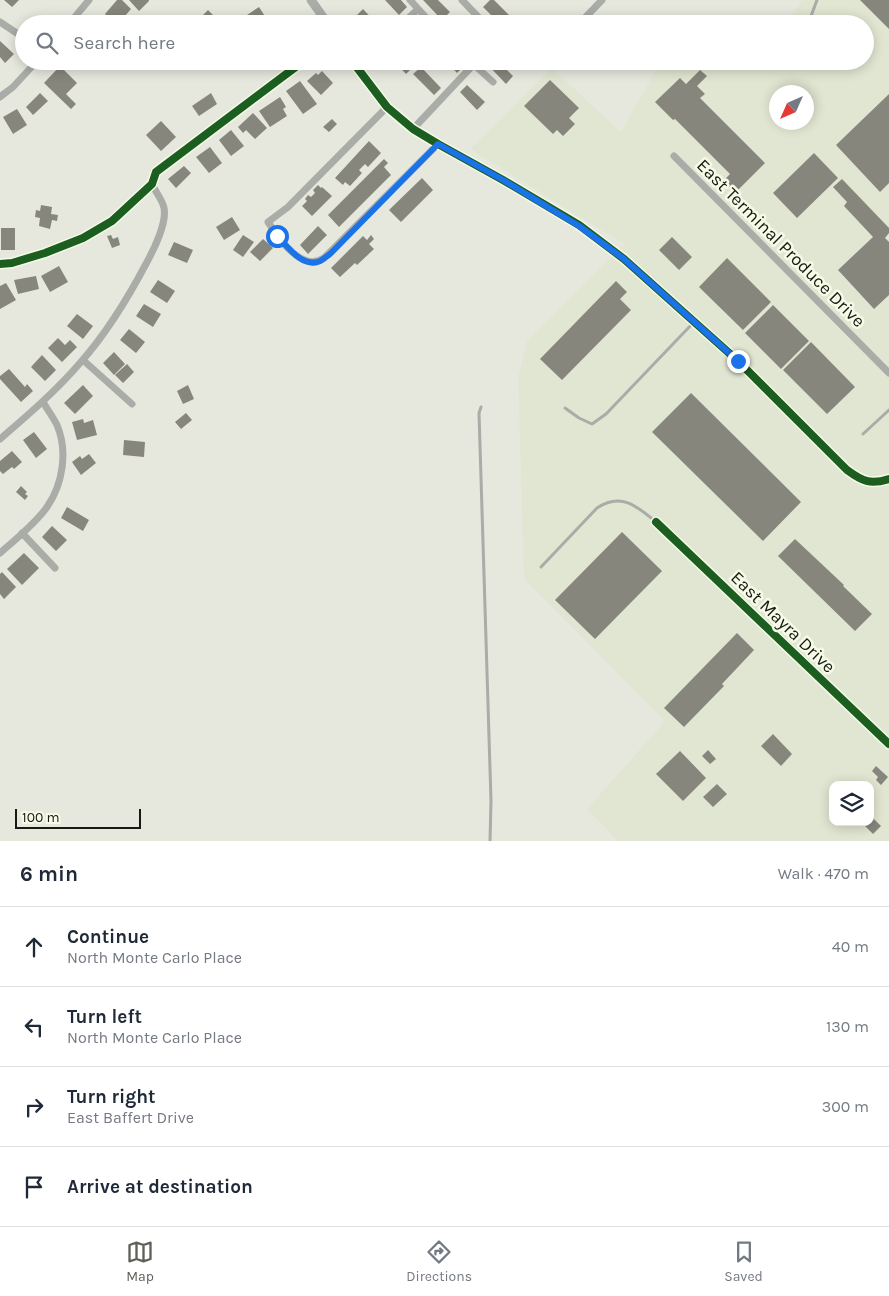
<!DOCTYPE html>
<html lang="en">
<head>
<meta charset="utf-8">
<style>
  body { margin:0; font-family:Karla,sans-serif; background:#f2f2f3; color:#1f2937 }
  .controls { position:absolute; right:15px; bottom:15px; display:grid; overflow:hidden; border-radius:10px; box-shadow:0 2px 12px #0003 }
  .controls button { width:45px; height:45px; display:grid; place-items:center; padding:0; border:0; border-bottom:1px solid #e0e1e3; background:#fff; color:#1f2937; font:25px sans-serif }
  .compass { position:absolute; left:769px; top:85px; width:45px; height:45px; border-radius:50%; background:#fff; box-shadow:0 2px 12px #0003; rotate:225deg }
  .scale { position:absolute; left:15px; bottom:12px; width:126px; box-sizing:border-box; padding-left:5px; border:2px solid #171912; border-top:0; font-size:14px; line-height:18px; white-space:nowrap; color:#171912; -webkit-text-stroke:4px #f5fbe6; paint-order:stroke }
  .stop { position:absolute; width:15px; height:15px; margin:-11px; border:4px solid #1a73e8; border-radius:50%; background:#fff }
  .stop.end { background:#1a73e8; border-color:#fff; box-shadow:0 1px 5px #0008 }
  .list { margin:0; padding:0; list-style:none }
  h2 { display:flex; justify-content:space-between; align-items:center; height:65px; margin:0; padding:0 20px; font-size:21px }
  h2 small { font-size:16px; font-weight:400; color:#747a83 }
  .list li { display:grid; grid-template-columns:32px 1fr auto; gap:15px; align-items:center; box-sizing:border-box; height:80px; padding:0 20px; border-top:1px solid #e0e1e3 }
  .list b { display:block; font-size:19px; white-space:nowrap }
  .list p { margin:0; font-size:16px; white-space:nowrap; color:#747a83 }
  .list em { font-size:16px; font-style:normal; color:#747a83 }
  .icon { flex:none; width:28px; height:28px; fill:none; stroke:currentColor; stroke-width:2; stroke-linecap:round; stroke-linejoin:round }
  .map { position:relative; flex:none; width:889px; height:841px; overflow:hidden }
  .search { position:absolute; background:#fff; box-shadow:0 2px 12px #0003; left:15px; right:15px; top:15px; height:55px; display:flex; align-items:center; gap:12px; box-sizing:border-box; padding:0 18px; border-radius:28px; color:#747a83; font-size:19px }
  .sheet { height:385px; background:#fff }
  nav { display:flex; justify-content:space-around; align-items:center; box-sizing:border-box; height:70px; border-top:1px solid #e0e1e3; background:#fff; font-size:14px; color:#747a83 }
  nav a { display:grid; justify-items:center; gap:2px }
  nav .on { color:#5f6159 }
  .map>svg:first-child { display:block }
  .built { fill:#e1e6d2; fill-rule:evenodd }
  .building { fill:#87867c }
  .lines { fill:none; stroke-linecap:round; stroke-linejoin:round }
  .service { stroke:#a9aca7; stroke-width:3 }
  .minor { stroke:#a9aca7; stroke-width:7 }
  .tertiary { stroke:#a9aca7; stroke-width:9 }
  .cycleway-casing { stroke:#f5fbe6; stroke-width:11 }
  .cycleway { stroke:#1b5e20; stroke-width:8 }
  .route { stroke:#1a73e8; stroke-width:6 }
  .labels { text-anchor:middle; dominant-baseline:central; stroke-width:5; stroke-linejoin:round; paint-order:stroke }
  .street-label { font-size:18px; fill:#171912; stroke:#f5fbe6 }
</style>
</head>
<body>
<div class="map">
<svg width="889" height="841" viewBox="0 0 889 841">
  <rect width="100%" height="100%" fill="#e6e8de"/>
  <!-- built -->
  <path class="built" d="M 802,0 L 889,0 L 889,841 L 618,841 L 587,809 L 665,721 L 524,579 L 518,378 L 527,341 L 624,244 L 470,149 L 552,68 L 621,132 L 654,73 L 674,61 L 865,61 L 865,24 L 788,24 ZM 776,92 L 806,92 L 806,122 L 776,122 ZM 833,785 L 870,785 L 870,822 L 833,822 Z"/>
  <!-- building -->
  <path class="building" d="M 4,0 L 19,0 L 12,7 Z
    M 117,0 L 122,0 L 131,9 L 118,24 L 116,24 L 105,14 Z
    M 129,0 L 149,0 L 149,1 L 139,11 Z
    M 385,0 L 401,0 L 407,7 L 399,15 Z
    M 423,0 L 438,0 L 450,12 L 442,20 Z
    M 490,0 L 494,0 L 518,24 L 500,24 L 483,7 Z
    M 860,0 L 889,0 L 889,29 Z
    M 259,7 L 270,24 L 243,24 L 241,19 Z
    M 363,9 L 377,24 L 362,24 L 355,17 Z
    M 208,10 L 218,20 L 214,24 L 194,24 Z
    M 0,41 L 14,54 L 5,63 L 0,57 Z
    M 394,61 L 409,61 L 414,66 L 406,74 Z
    M 446,61 L 461,61 L 465,65 L 457,73 Z
    M 486,61 L 498,61 L 513,76 L 506,84 L 485,62 Z
    M 60,66 L 77,83 L 66,94 L 76,104 L 71,109 L 44,83 Z
    M 421,67 L 441,88 L 434,95 L 413,74 Z
    M 700,70 L 707,76 L 697,86 L 705,94 L 700,98 L 765,163 L 735,193 L 723,181 L 730,174 L 675,119 L 673,120 L 655,102 L 680,78 L 686,84 Z
    M 322,71 L 333,83 L 321,95 L 307,81 L 316,73 L 318,75 Z
    M 550,80 L 579,108 L 569,118 L 575,124 L 563,136 L 557,130 L 553,134 L 524,106 Z
    M 300,81 L 317,104 L 303,114 L 286,91 Z
    M 467,85 L 485,102 L 477,110 L 460,92 Z
    M 40,93 L 48,101 L 33,115 L 26,107 Z
    M 211,93 L 217,104 L 199,116 L 192,106 Z
    M 889,94 L 889,183 L 880,192 L 836,145 Z
    M 280,97 L 286,107 L 283,109 L 287,116 L 270,127 L 259,111 Z
    M 17,109 L 27,125 L 13,134 L 3,117 Z
    M 253,113 L 267,128 L 255,139 L 246,130 L 243,133 L 238,127 Z
    M 332,119 L 337,124 L 329,132 L 323,127 Z
    M 161,121 L 176,137 L 161,151 L 146,135 Z
    M 231,130 L 244,146 L 231,156 L 219,140 Z
    M 369,141 L 381,153 L 368,167 L 365,164 L 359,170 L 362,173 L 350,186 L 345,182 L 343,185 L 335,178 Z
    M 210,147 L 222,163 L 209,173 L 196,157 Z
    M 814,153 L 838,178 L 797,218 L 773,193 Z
    M 384,159 L 388,163 L 384,167 L 391,175 L 339,227 L 328,215 Z
    M 184,166 L 191,173 L 176,188 L 168,179 Z
    M 422,178 L 433,190 L 401,222 L 389,210 Z
    M 842,179 L 889,228 L 889,233 L 885,238 L 889,242 L 889,295 L 874,309 L 838,270 L 873,237 L 844,206 L 847,202 L 833,187 Z
    M 318,185 L 321,188 L 322,187 L 332,196 L 312,216 L 302,206 L 307,201 L 305,199 L 308,195 L 311,197 L 315,193 L 313,190 Z
    M 41,205 L 52,207 L 51,214 L 58,215 L 57,221 L 52,220 L 50,229 L 39,226 L 40,218 L 35,217 L 36,210 L 40,211 Z
    M 232,217 L 240,230 L 224,240 L 216,227 Z
    M 318,226 L 327,235 L 308,254 L 300,245 Z
    M 1,228 L 15,228 L 15,250 L 1,250 Z
    M 111,235 L 113,239 L 118,237 L 120,245 L 112,248 L 107,236 Z
    M 243,235 L 254,242 L 243,257 L 233,250 Z
    M 371,235 L 374,239 L 369,244 L 374,249 L 357,265 L 355,263 L 340,277 L 331,268 L 363,236 L 367,240 Z
    M 672,237 L 692,257 L 679,270 L 659,250 Z
    M 263,239 L 273,248 L 260,261 L 250,252 Z
    M 174,242 L 193,250 L 187,263 L 168,255 Z
    M 727,258 L 771,302 L 743,330 L 699,287 Z
    M 59,266 L 68,282 L 50,292 L 41,276 Z
    M 36,276 L 39,289 L 18,294 L 14,280 Z
    M 158,280 L 175,291 L 167,303 L 150,292 Z
    M 616,281 L 627,292 L 620,299 L 631,310 L 562,380 L 540,359 Z
    M 6,283 L 16,300 L 0,309 L 0,286 Z
    M 144,304 L 161,314 L 153,327 L 136,316 Z
    M 773,305 L 809,341 L 781,369 L 745,333 Z
    M 77,314 L 93,326 L 83,339 L 67,326 Z
    M 129,329 L 145,342 L 136,353 L 120,340 Z
    M 58,338 L 65,345 L 70,340 L 77,347 L 62,362 L 48,348 Z
    M 811,342 L 855,387 L 827,414 L 783,370 Z
    M 114,352 L 125,364 L 114,375 L 103,363 Z
    M 42,355 L 56,370 L 45,381 L 31,367 Z
    M 127,364 L 134,372 L 123,383 L 115,375 Z
    M 9,369 L 25,387 L 27,384 L 33,391 L 21,402 L 0,379 L 0,376 Z
    M 83,385 L 93,396 L 75,414 L 64,403 Z
    M 188,385 L 194,399 L 183,404 L 177,391 Z
    M 691,393 L 801,502 L 763,541 L 652,432 Z
    M 186,413 L 192,420 L 181,429 L 175,422 Z
    M 83,419 L 84,423 L 93,420 L 97,435 L 77,440 L 72,422 Z
    M 34,432 L 47,449 L 36,458 L 23,440 Z
    M 124,440 L 145,442 L 144,457 L 123,455 Z
    M 12,451 L 22,462 L 14,469 L 12,467 L 3,474 L 0,471 L 0,461 Z
    M 89,454 L 96,463 L 81,475 L 72,462 L 80,456 L 82,459 Z
    M 21,486 L 27,492 L 25,494 L 28,496 L 25,500 L 16,492 Z
    M 67,507 L 89,520 L 83,531 L 61,518 Z
    M 52,526 L 67,540 L 56,551 L 42,537 Z
    M 622,532 L 662,571 L 595,639 L 555,600 Z
    M 795,539 L 844,585 L 843,586 L 872,614 L 855,631 L 778,556 Z
    M 24,553 L 39,568 L 22,585 L 7,569 Z
    M 2,572 L 16,587 L 4,599 L 0,594 L 0,574 Z
    M 737,633 L 754,650 L 722,684 L 724,686 L 684,727 L 664,708 Z
    M 773,734 L 792,754 L 781,766 L 761,746 Z
    M 708,750 L 716,759 L 710,764 L 702,756 Z
    M 680,751 L 706,778 L 683,801 L 656,774 Z
    M 876,766 L 888,777 L 881,785 L 876,780 L 878,777 L 872,771 Z
    M 717,784 L 727,794 L 713,807 L 703,797 Z
    M 870,815 L 881,826 L 873,834 L 865,826 L 868,824 L 867,822 L 870,822 Z"/>
  <g class="lines">
    <!-- service -->
    <path class="service" d="M 812,24 L 810,19 L 817,0
      M 481,407 L 479,413 L 491,801 L 490,841
      M 565,408 L 579,418 L 592,424 L 606,414 L 694,322
      M 863,434 L 889,410
      M 541,567 L 597,508 C 621,492 637,506 656,522"/>
    <!-- minor -->
    <path class="minor" d="M 410,0 L 432,24
      M 462,0 L 485,24
      M 0,22 L 24,38
      M 69,24 L 89,0
      M 402,24 L 418,9
      M 579,24 L 602,0
      M 523,61 L 533,66 L 544,61
      M 471,62 L 493,82
      M 0,97 L 13,87 L 37,61
      M 387,107 L 288,207 L 268,222 C 279,239 302,273 324,258 L 438,144
      M 413,129 L 474,64
      M 674,156 L 889,373
      M 0,264 L 12,263 L 45,253 L 83,238 L 112,221 L 152,184 L 156,172 L 301,63 L 306,61
      M 83,360 L 132,404
      M 0,439 C 28,415 56,391 80,363 C 107,333 128,298 147,262 C 154,249 167,222 164,208 C 163,201 155,191 152,184
      M 656,522 L 889,744
      M 22,533 L 55,568
      M 0,553 C 15,540 36,523 47,507 C 63,484 68,451 57,425 C 53,417 47,409 43,402"/>
    <!-- tertiary -->
    <path class="tertiary" d="M 311,0 L 328,24
      M 352,61 L 387,107 L 413,129 L 438,144 L 503,180 L 579,225 L 624,259 L 738,361 L 847,470 C 862,481 870,485 889,479"/>
    <!-- cycleway casing -->
    <g class="cycleway-casing">
      <path id="cycleway" d="M 352,61 L 387,107 L 413,129 L 438,144 L 503,180 L 579,225 L 624,259 L 738,361 L 847,470 C 862,481 870,485 889,479
        M 0,264 L 12,263 L 45,253 L 83,238 L 112,221 L 152,184 L 156,172 L 301,63 L 306,61
        M 656,522 L 889,744"/>
    </g>
    <!-- cycleway -->
    <use href="#cycleway" class="cycleway"/>
  </g>
  <g class="lines">
    <!-- route -->
    <path class="route" d="M 277,236 C 287,246 303,269 320,261 C 324,259 327,256 330,254 L 438,144 L 503,180 L 579,226 L 624,259 L 738,361"/>
  </g>
  <g class="labels">
    <!-- street labels -->
    <g class="street-label">
      <text transform="translate(781 243) rotate(45)">East Terminal Produce Drive</text>
      <text transform="translate(783 622) rotate(44)">East Mayra Drive</text>
    </g>
  </g>
</svg>
<div class="controls">
<button><svg class="icon" aria-label="layers" viewBox="0 0 24 24"><path d="M12 4l9 5-9 5-9-5zM3 14l9 5 9-5"/></svg></button>
</div>
<svg class="compass" viewBox="-18 -18 36 36"><path d="M0-13l5 13h-10z" fill="#e53935"/><path d="M0 13l5-13h-10z" fill="#747a83"/></svg>
<div class="scale">100 m</div>
<div class="stop" style="left:277px;top:236px"></div>
<div class="stop end" style="left:738px;top:361px"></div>
<div class="search"><svg class="icon" aria-label="search" viewBox="0 0 24 24"><circle cx="10" cy="10" r="6"/><path d="M15 15l6 6"/></svg>Search here</div>
</div>
<section class="sheet">
<h2>6 min<small>Walk · 470 m</small></h2>
<ul class="list">
<li><svg class="icon" aria-label="ahead" viewBox="0 0 24 24"><path d="M12 20V5M6 11l6-6 6 6"/></svg><div><b>Continue</b><p>North Monte Carlo Place</p></div><em>40 m</em></li>
<li><svg class="icon" aria-label="left" viewBox="0 0 24 24"><path d="M17 20v-9H6M10 6l-5 5 5 5"/></svg><div><b>Turn left</b><p>North Monte Carlo Place</p></div><em>130 m</em></li>
<li><svg class="icon" aria-label="right" viewBox="0 0 24 24"><path d="M7 20v-9h11M14 6l5 5-5 5"/></svg><div><b>Turn right</b><p>East Baffert Drive</p></div><em>300 m</em></li>
<li><svg class="icon" aria-label="arrive" viewBox="0 0 24 24"><path d="M6 21V4h12l-3 4 3 4H6"/></svg><div><b>Arrive at destination</b></div></li>
</ul>
</section>
<nav>
<a class="on"><svg class="icon" aria-label="map" viewBox="0 0 24 24"><path d="M3 6l6-2 6 2 6-2v14l-6 2-6-2-6 2zM9 4v14M15 6v14"/></svg>Map</a>
<a><svg class="icon" aria-label="directions" viewBox="0 0 24 24"><path d="M12 3l9 9-9 9-9-9zM9 14v-3h6M13 9l2 2-2 2"/></svg>Directions</a>
<a><svg class="icon" aria-label="saved" viewBox="0 0 24 24"><path d="M7 4h10v16l-5-4-5 4z"/></svg>Saved</a>
</nav>
</body>
</html>
